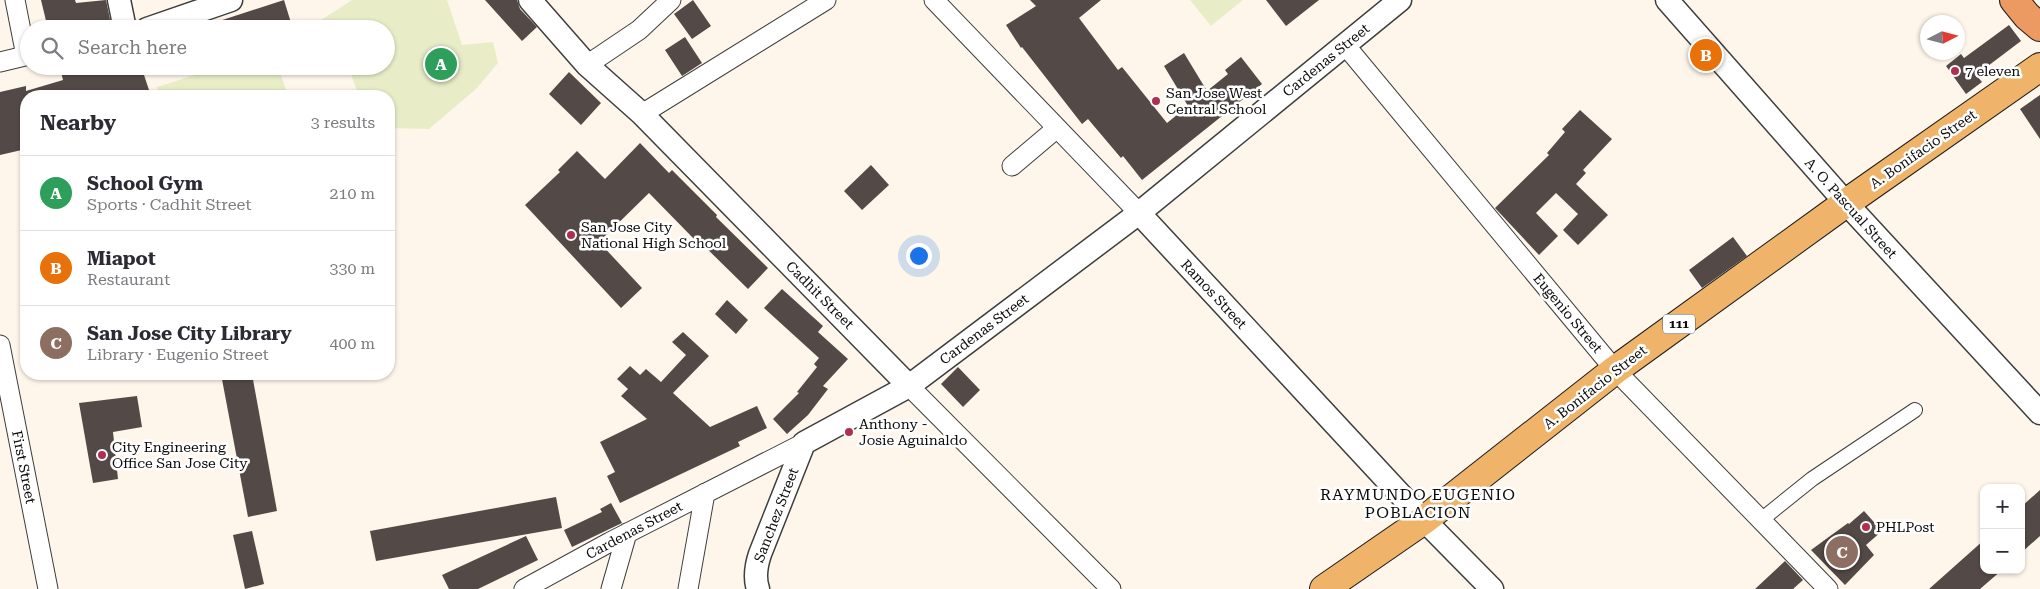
<!DOCTYPE html>
<html lang="en">
<head>
<meta charset="utf-8">
<style>
  body { margin:0; font-family:"Roboto Serif",serif; background:#f2f2f3; color:#2b2b33 }
  .controls { position:absolute; right:15px; bottom:15px; display:grid; overflow:hidden; border-radius:10px; box-shadow:0 1px 4px #0004 }
  .controls button { width:45px; height:45px; display:grid; place-items:center; padding:0; border:0; border-bottom:1px solid #e1e1e2; background:#fff; color:#2b2b33; font:25px sans-serif }
  .compass { position:absolute; left:1920px; top:15px; width:45px; height:45px; border-radius:50%; background:#fff; box-shadow:0 1px 4px #0004; rotate:84deg }
  .you { position:absolute; left:918px; top:255px; width:18px; height:18px; margin:-12px; border:4px solid #fff; border-radius:50%; background:#1a73e8; box-shadow:0 0 0 8px #1a73e833 }
  .badge { display:grid; place-items:center; width:32px; height:32px; border-radius:50%; background:#b02e4f; color:#fff; font-size:16px; font-weight:700 }
  .pin { position:absolute; translate:-50% -50%; border:2px solid #fff; box-shadow:0 1px 5px #0006 }
  .list { margin:0; padding:0; list-style:none }
  h2 { display:flex; justify-content:space-between; align-items:center; height:65px; margin:0; padding:0 20px; font-size:21px }
  h2 small { font-size:16px; font-weight:400; color:#7c7c81 }
  .list li { display:grid; grid-template-columns:32px 1fr auto; gap:15px; align-items:center; box-sizing:border-box; height:75px; padding:0 20px; border-top:1px solid #e1e1e2 }
  .list b { display:block; font-size:19px; white-space:nowrap }
  .list p { margin:0; font-size:16px; white-space:nowrap; color:#7c7c81 }
  .list em { font-size:16px; font-style:normal; color:#7c7c81 }
  .icon { flex:none; width:28px; height:28px; fill:none; stroke:currentColor; stroke-width:2; stroke-linecap:round; stroke-linejoin:round }
  .map { position:relative; flex:none; width:2040px; height:589px; overflow:hidden }
  .search { position:absolute; background:#fff; box-shadow:0 1px 4px #0004; left:20px; top:20px; width:375px; height:55px; display:flex; align-items:center; gap:12px; box-sizing:border-box; padding:0 18px; border-radius:28px; color:#7c7c81; font-size:19px }
  .panel { position:absolute; background:#fff; box-shadow:0 1px 4px #0004; left:20px; top:90px; width:375px; height:290px; border-radius:20px }
  .map>svg:first-child { display:block }
  .pitch { fill:#e8edc8 }
  .building { fill:#534a48 }
  .lines { fill:none; stroke-linecap:round; stroke-linejoin:round }
  .pedestrian-casing { stroke:#3e3e3e; stroke-width:16 }
  .minor-casing { stroke:#3e3e3e; stroke-width:21 }
  .tertiary-casing { stroke:#3e3e3e; stroke-width:25 }
  .primary-casing { stroke:#1c1c1c; stroke-width:30 }
  .trunk-casing { stroke:#1c1c1c; stroke-width:30 }
  .pedestrian { stroke:#fff; stroke-width:14 }
  .minor { stroke:#fff; stroke-width:19 }
  .tertiary { stroke:#fff; stroke-width:22 }
  .primary { stroke:#efb369; stroke-width:28 }
  .trunk { stroke:#ec9a62; stroke-width:28 }
  .poi-dot { fill:#b02e4f; stroke:#fff; stroke-width:2 }
  .labels { text-anchor:middle; dominant-baseline:central; stroke-width:5; stroke-linejoin:round; paint-order:stroke }
  .shield { fill:#fff; stroke:#545454; stroke-width:1 }
  .shield-label { font-size:12px; font-weight:bold; fill:#0b0b0b }
  .street-label { font-size:14px; fill:#0b0b0b; stroke:#fff }
  .poi-label { font-size:14px; fill:#0b0b0b; stroke:#fff; text-anchor:start }
  .quarter-label { font-size:16px; letter-spacing:1px; fill:#0b0b0b; stroke:#fff }
</style>
</head>
<body>
<div class="map">
<svg width="2040" height="589" viewBox="0 0 2040 589">
  <rect width="100%" height="100%" fill="#fef6ea"/>
  <!-- pitch -->
  <path class="pitch" d="M 352,0 L 447,0 L 462,45 L 493,42 L 498,63 L 476,89 L 429,129 L 389,128 L 389,96 L 359,96 L 348,66 L 386,66 L 386,29 L 316,29 L 315,24 Z
    M 1190,0 L 1243,0 L 1211,26 Z
    M 223,66 L 278,66 L 288,96 L 160,96 L 157,87 Z"/>
  <!-- building -->
  <path class="building" d="M 41,0 L 75,0 L 76,3 L 106,0 L 112,29 L 48,29 Z
    M 284,0 L 292,26 L 285,29 L 204,29 L 204,26 Z
    M 485,0 L 517,0 L 520,9 L 537,27 L 522,41 Z
    M 693,0 L 711,26 L 692,39 L 674,14 Z
    M 1030,0 L 1101,0 L 1079,18 L 1118,70 L 1122,67 L 1167,123 L 1188,106 L 1164,66 L 1184,53 L 1207,91 L 1228,74 L 1225,70 L 1241,57 L 1262,84 L 1142,180 L 1123,156 L 1121,158 L 1088,119 L 1082,124 L 1022,47 L 1021,48 L 1006,25 L 1036,6 Z
    M 1266,0 L 1319,0 L 1286,26 Z
    M 2009,25 L 2021,41 L 1976,75 L 1982,82 L 1966,94 L 1946,66 L 1961,54 L 1964,58 Z
    M 685,37 L 702,63 L 682,76 L 665,50 Z
    M 82,66 L 141,66 L 151,96 L 26,96 L 26,149 L 0,155 L 0,92 L 26,86 L 26,91 L 63,80 L 61,72 Z
    M 569,72 L 601,103 L 581,125 L 549,94 Z
    M 2040,95 L 2040,139 L 2020,109 Z
    M 1580,110 L 1612,139 L 1583,170 L 1586,173 L 1576,184 L 1608,215 L 1578,245 L 1563,230 L 1578,214 L 1556,193 L 1536,213 L 1558,236 L 1539,255 L 1495,208 L 1549,155 L 1547,153 L 1565,132 L 1562,129 Z
    M 640,143 L 669,173 L 672,170 L 717,215 L 716,217 L 768,268 L 748,289 L 695,237 L 694,239 L 649,193 L 599,242 L 642,288 L 621,308 L 525,205 L 560,172 L 558,170 L 577,151 L 605,179 Z
    M 871,165 L 889,185 L 862,210 L 844,191 Z
    M 1733,237 L 1747,256 L 1702,288 L 1689,270 Z
    M 782,289 L 823,326 L 818,332 L 848,359 L 823,386 L 828,389 L 808,415 L 787,434 L 773,419 L 799,393 L 797,392 L 817,367 L 814,364 L 819,358 L 764,308 Z
    M 727,300 L 748,320 L 736,334 L 715,314 Z
    M 683,332 L 709,356 L 673,393 L 710,427 L 757,406 L 767,428 L 738,442 L 740,446 L 620,503 L 607,476 L 615,472 L 600,442 L 647,419 L 621,396 L 628,389 L 617,379 L 630,366 L 640,375 L 646,369 L 661,382 L 686,355 L 672,342 Z
    M 958,367 L 980,390 L 963,407 L 941,384 Z
    M 221,374 L 252,374 L 277,511 L 248,517 Z
    M 137,396 L 142,427 L 113,432 L 118,479 L 93,483 L 79,403 Z
    M 2040,490 L 2040,536 L 2021,553 L 2021,507 Z
    M 556,497 L 562,528 L 376,561 L 370,531 Z
    M 611,503 L 622,523 L 572,547 L 564,530 L 602,512 L 600,509 Z
    M 1864,511 L 1882,531 L 1866,545 L 1874,555 L 1845,585 L 1811,550 L 1848,523 L 1849,524 Z
    M 252,531 L 264,584 L 245,589 L 233,535 Z
    M 526,536 L 538,560 L 478,589 L 449,589 L 442,575 Z
    M 1984,540 L 1984,570 L 2002,570 L 1980,589 L 1929,589 Z
    M 1785,561 L 1803,580 L 1793,589 L 1755,589 Z"/>
  <g class="lines">
    <!-- pedestrian casing -->
    <g class="pedestrian-casing">
      <path id="pedestrian" d="M 1761,520 L 1812,479 L 1915,410"/>
    </g>
    <!-- minor casing -->
    <g class="minor-casing">
      <path id="minor" d="M 15,0 L 26,56
        M 934,0 L 1139,213
        M 1345,45 L 1615,370 L 1828,589
        M 0,62 L 29,55
        M 587,65 L 639,30 L 671,0
        M 642,114 L 826,0
        M 1012,166 L 1057,128
        M 0,345 L 48,589
        M 909,386 L 1111,589
        M 524,589 L 610,542 L 804,443
        M 611,589 L 627,533
        M 688,589 L 705,493"/>
    </g>
    <!-- tertiary casing -->
    <g class="tertiary-casing">
      <path id="tertiary" d="M 119,0 L 125,29
        M 530,0 L 587,65 L 642,114 L 909,386
        M 1667,0 L 1846,203 L 2040,413
        M 147,29 L 231,0
        M 1139,213 L 1424,520 L 1492,589
        M 758,589 C 754,577 756,566 760,554 L 804,443 L 909,386 L 1139,213 L 1400,0"/>
    </g>
    <!-- primary casing -->
    <g class="primary-casing">
      <path id="primary" d="M 1324,589 L 1424,520 L 1615,370 L 1846,203 L 2040,67"/>
    </g>
    <!-- trunk casing -->
    <g class="trunk-casing">
      <path id="trunk" d="M 2014,0 L 2027,16 L 2040,27"/>
    </g>
    <!-- pedestrian -->
    <use href="#pedestrian" class="pedestrian"/>
    <!-- minor -->
    <use href="#minor" class="minor"/>
    <!-- tertiary -->
    <use href="#tertiary" class="tertiary"/>
    <!-- primary -->
    <use href="#primary" class="primary"/>
    <!-- trunk -->
    <use href="#trunk" class="trunk"/>
  </g>
  <!-- markers -->
  <g class="poi-dot">
    <circle cx="1955" cy="71" r="5"/>
    <circle cx="1156" cy="101" r="5"/>
    <circle cx="571" cy="235" r="5"/>
    <circle cx="849" cy="432" r="5"/>
    <circle cx="102" cy="455" r="5"/>
    <circle cx="1866" cy="527" r="5"/>
  </g>
  <g class="labels">
    <!-- shield labels -->
    <rect class="shield" x="1663" y="314.5" width="32" height="19" rx="4"/>
    <g class="shield-label">
      <text x="1679" y="324">111</text>
    </g>
    <!-- street labels -->
    <g class="street-label">
      <text transform="translate(1326 60) rotate(-39)">Cardenas Street</text>
      <text transform="translate(1923 149) rotate(-35)">A. Bonifacio Street</text>
      <text transform="translate(1851 208) rotate(48)">A. O. Pascual Street</text>
      <text transform="translate(1214 294) rotate(47)">Ramos Street</text>
      <text transform="translate(820 295) rotate(45)">Cadhit Street</text>
      <text transform="translate(1568 313) rotate(50)">Eugenio Street</text>
      <text transform="translate(984 329) rotate(-37)">Cardenas Street</text>
      <text transform="translate(1595 387) rotate(-38)">A. Bonifacio Street</text>
      <text transform="translate(24 467) rotate(79)">First Street</text>
      <text transform="translate(776 515) rotate(-69)">Sanchez Street</text>
      <text transform="translate(634 530) rotate(-28)">Cardenas Street</text>
    </g>
    <!-- poi labels -->
    <g class="poi-label">
      <text x="1965" y="71">7 eleven</text>
      <text x="1166" y="93">San Jose West<tspan x="1166" dy="16">Central School</tspan></text>
      <text x="581" y="227">San Jose City<tspan x="581" dy="16">National High School</tspan></text>
      <text x="859" y="424">Anthony -<tspan x="859" dy="16">Josie Aguinaldo</tspan></text>
      <text x="112" y="447">City Engineering<tspan x="112" dy="16">Office San Jose City</tspan></text>
      <text x="1876" y="527">PHLPost</text>
    </g>
    <!-- quarter labels -->
    <g class="quarter-label">
      <text x="1418" y="494">RAYMUNDO EUGENIO<tspan x="1418" dy="18">POBLACION</tspan></text>
    </g>
  </g>
</svg>
<div class="controls">
<button>+</button>
<button>−</button>
</div>
<svg class="compass" viewBox="-18 -18 36 36"><path d="M0-13l5 13h-10z" fill="#e53935"/><path d="M0 13l5-13h-10z" fill="#7c7c81"/></svg>
<div class="you"></div>
<div class="pin badge" style="left:441px;top:64px;background:#2e9e5b">A</div>
<div class="pin badge" style="left:1706px;top:55px;background:#e8710a">B</div>
<div class="pin badge" style="left:1842px;top:552px;background:#8d6e63">C</div>
<div class="search"><svg class="icon" aria-label="search" viewBox="0 0 24 24"><circle cx="10" cy="10" r="6"/><path d="M15 15l6 6"/></svg>Search here</div>
<section class="panel">
<h2>Nearby<small>3 results</small></h2>
<ul class="list">
<li><span class="badge" style="background:#2e9e5b">A</span><div><b>School Gym</b><p>Sports · Cadhit Street</p></div><em>210 m</em></li>
<li><span class="badge" style="background:#e8710a">B</span><div><b>Miapot</b><p>Restaurant</p></div><em>330 m</em></li>
<li><span class="badge" style="background:#8d6e63">C</span><div><b>San Jose City Library</b><p>Library · Eugenio Street</p></div><em>400 m</em></li>
</ul>
</section>
</div>
</body>
</html>
